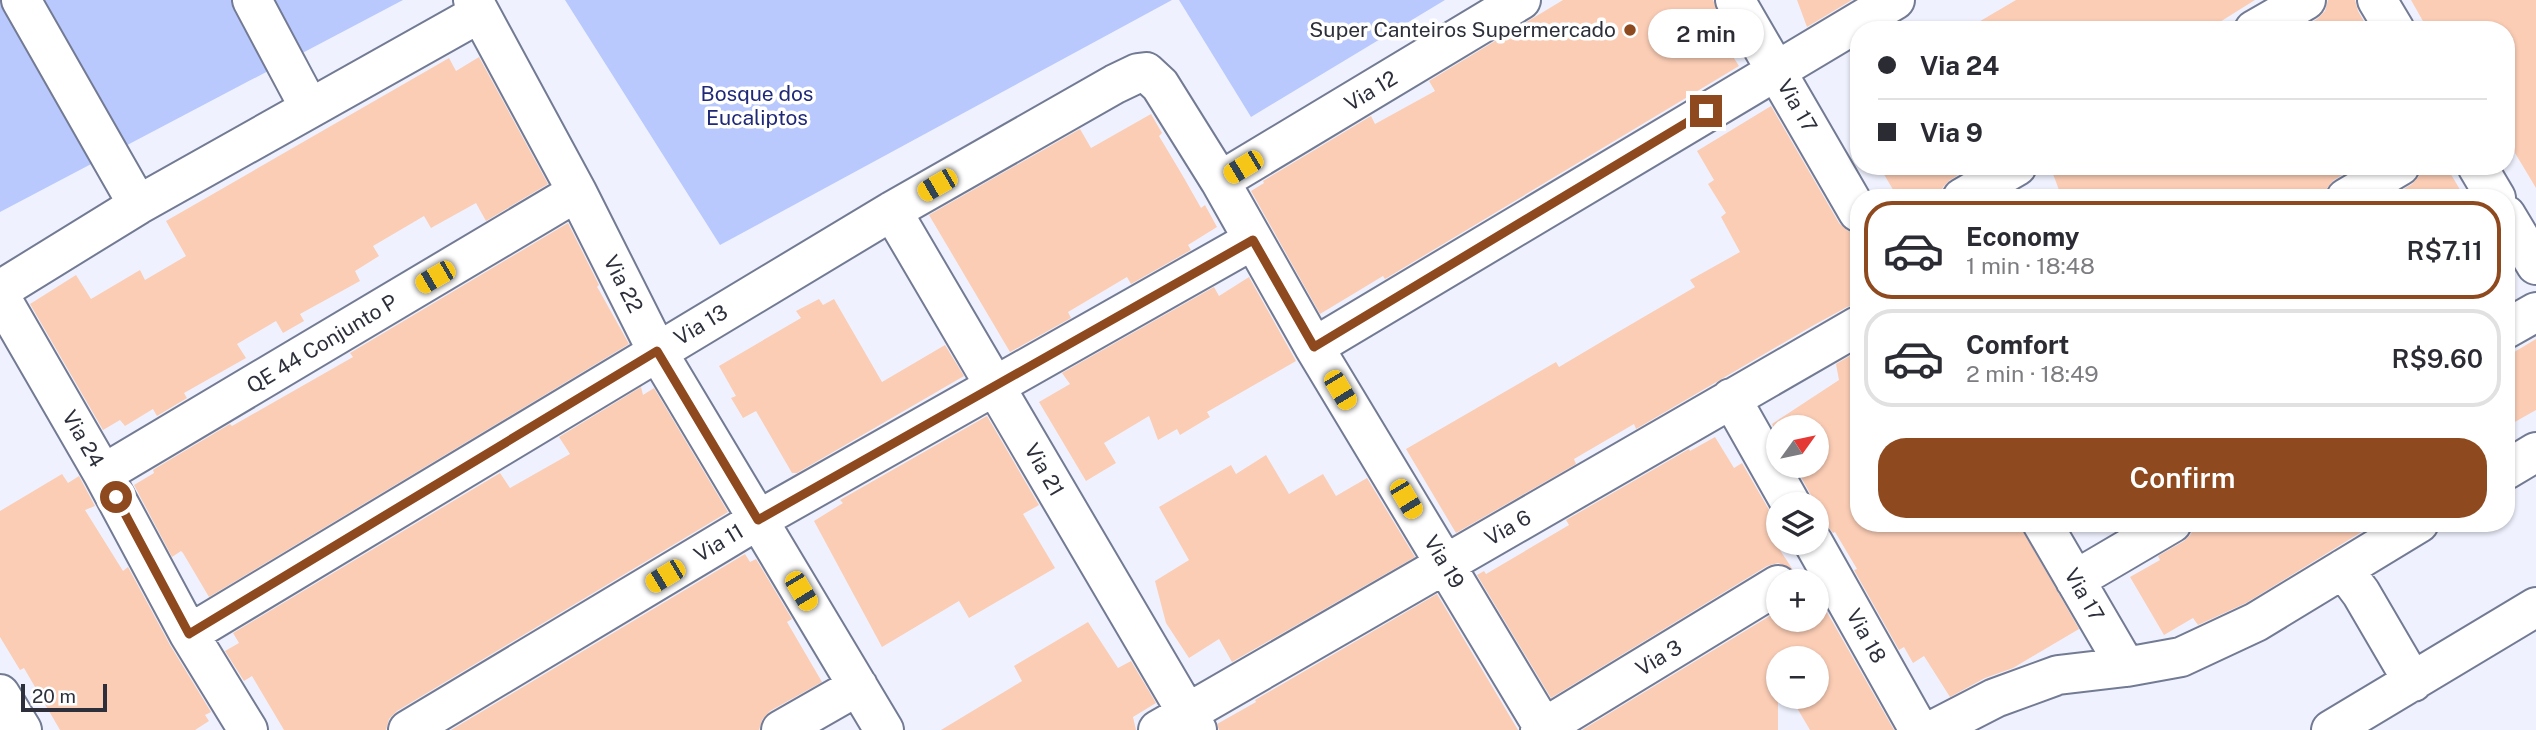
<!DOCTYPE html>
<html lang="en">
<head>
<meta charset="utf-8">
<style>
	:root { --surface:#fff; --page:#f7f7f7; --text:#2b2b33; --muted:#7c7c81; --line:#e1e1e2; --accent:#8e491e }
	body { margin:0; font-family:"Public Sans",sans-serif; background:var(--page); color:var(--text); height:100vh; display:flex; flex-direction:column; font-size:26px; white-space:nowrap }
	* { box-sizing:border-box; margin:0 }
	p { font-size:23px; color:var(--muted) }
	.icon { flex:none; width:38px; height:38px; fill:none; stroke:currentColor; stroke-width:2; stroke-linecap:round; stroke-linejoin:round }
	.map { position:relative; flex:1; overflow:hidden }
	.details { position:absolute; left:1850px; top:189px; width:665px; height:343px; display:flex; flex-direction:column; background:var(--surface); border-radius:28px; box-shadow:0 2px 5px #0004 }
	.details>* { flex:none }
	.guide { position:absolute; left:1850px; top:21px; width:665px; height:154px; border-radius:28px; box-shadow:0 2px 5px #0004; display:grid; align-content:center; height:154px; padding:0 28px; background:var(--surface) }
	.needle { width:46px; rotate:57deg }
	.buttons { position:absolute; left:1766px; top:415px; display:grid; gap:14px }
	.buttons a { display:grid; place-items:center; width:63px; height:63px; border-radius:50%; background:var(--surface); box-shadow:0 2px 5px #0004; font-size:35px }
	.scale { position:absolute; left:21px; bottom:18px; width:86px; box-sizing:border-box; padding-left:7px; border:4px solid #2d303b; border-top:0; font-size:19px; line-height:24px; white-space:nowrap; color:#2d303b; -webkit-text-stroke:5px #fff; paint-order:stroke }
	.end { position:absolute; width:32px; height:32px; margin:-16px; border:9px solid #8e491e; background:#fff; box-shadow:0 0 0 4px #fff }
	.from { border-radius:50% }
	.bubble { position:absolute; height:49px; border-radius:24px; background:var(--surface); box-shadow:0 2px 5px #0004; font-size:23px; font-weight:600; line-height:49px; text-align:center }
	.car { position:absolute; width:21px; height:42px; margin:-21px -10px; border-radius:9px; box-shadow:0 0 5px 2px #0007; background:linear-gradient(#f5c518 24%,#345 0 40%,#f5c518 0 76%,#345 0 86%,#f5c518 0) }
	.guide b { display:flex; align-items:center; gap:24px; height:66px; font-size:26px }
	.guide b+b { border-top:2px solid var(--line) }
	.guide i { width:18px; height:18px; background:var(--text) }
	ul { padding:12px 0 0; list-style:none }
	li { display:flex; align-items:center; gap:21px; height:98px; margin:0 14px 10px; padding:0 14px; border:4px solid var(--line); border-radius:28px }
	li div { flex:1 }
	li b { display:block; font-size:26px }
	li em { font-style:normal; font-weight:600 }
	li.on { border-color:var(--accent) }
	li>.icon { width:63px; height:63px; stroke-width:1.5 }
	.primary-button { display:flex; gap:14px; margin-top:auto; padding:14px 28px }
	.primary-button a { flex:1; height:80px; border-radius:28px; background:var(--accent); color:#fff; font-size:28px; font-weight:600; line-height:80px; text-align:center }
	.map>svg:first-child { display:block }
</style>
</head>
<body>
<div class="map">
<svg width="2536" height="730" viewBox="0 0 2536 730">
	<rect width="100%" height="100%" fill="#eff2fe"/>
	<path fill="#b9c9fd" d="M0,0H403L0,212Z
		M565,0H1172L720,245Z
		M1179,0H1445L1251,117Z"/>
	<path fill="#fbcdb5" d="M1563,0H1713L1721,19L1712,24L1739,66L1385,279L1383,276L1320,314L1251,191L1264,183L1263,181L1371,116L1375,124L1435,91L1429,81Z
		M1797,0H1852L1807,27Z
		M2016,0H2255L2207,30H1965Z
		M2328,0H2355L2358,11L2369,30H2298L2317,19L2325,11Z
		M2411,0H2536V188L2506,138V30H2428Z
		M479,57L548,184L486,221L476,203L431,228L424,216L373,246L379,256L355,271L360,281L300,314L304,321L283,333L276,321L237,344L246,358L184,393L187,398L157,416L153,409L125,426L120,420L103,430L30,304L76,275L91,299L140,270L145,280L186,256L166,221L449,58L456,71Z
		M1771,106L1839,223L1848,231L1858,234V304L1847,307L1814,325L1636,429L1634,424L1574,459L1576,464L1456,533L1406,449L1556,362L1559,367L1618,332L1695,287L1690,280L1740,252L1721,217L1726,213L1708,184L1714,180L1697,151Z
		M1151,114L1162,133L1159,136L1184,178L1201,208L1205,205L1217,227L1188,245L1191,250L1131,284L1127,277L1068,312L1071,318L1010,352L929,215L1080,129L1091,148Z
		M1879,166H1973L1950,180L1943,187L1941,193L1934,198H1898Z
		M2050,166H2357L2334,180L2327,188L2324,198H2062Z
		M2422,166H2446L2465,198H2389L2412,184L2419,176Z
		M568,223L599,285L597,287L599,290L629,344L209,597L183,553L181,551L172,557L134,485L154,473L153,470L156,468L230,424L232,426L353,357L350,353Z
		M1249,277L1296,361L1207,412L1210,417L1180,435L1177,429L1158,440L1149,416L1104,443L1116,463L1086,481L1039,402L1070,384L1062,373L1214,287L1219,296Z
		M819,299L823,305L834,299L882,382L945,345L964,376L797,473H792L756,411L743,418L731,398L736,396L719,366L801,318L796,311Z
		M2536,339V410L2506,427V357Z
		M1858,351V523H2018L2079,629L2013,668L1985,678L1950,697L1924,656L1913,663L1904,647L1899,650L1854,570L1857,569L1835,532L1833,533L1829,528L1795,466H1816V427H1778V434L1772,424L1839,380L1836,364Z
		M641,387L643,395L654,388L728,512L397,711L389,719L386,730H284L252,676L244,681L225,651L239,643L233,633L500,473L510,488L570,454L559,437Z
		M987,416L1039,505L1023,514L1055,568L969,618L959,601L882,647L814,521L843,503L840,500Z
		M1715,437L1734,468L1742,463L1772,515L1778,521V547L1793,570L1778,563L1767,566L1551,698L1477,575L1484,571L1486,574L1569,525L1566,520L1689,449L1690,451Z
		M1266,455L1289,494L1323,474L1336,496L1367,478L1415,557L1232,662L1219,639L1189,658L1166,623L1155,581L1189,560L1159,507L1231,465L1236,474Z
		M62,474L68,483L79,476L95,506L85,510L123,571L128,567L170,645L211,712L205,715L209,721L195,730H60L24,668L20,670L0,637V511Z
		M2194,523H2376L2246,603L2198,625L2193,618L2164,635L2130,577L2160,560L2158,556L2184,541L2191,534Z
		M745,554L750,562L756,559L792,619L787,622L822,682L770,711L762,720L759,730H451Z
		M1816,593L1894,730H1810L1790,696H1816V658H1778V730H1582L1778,611V620H1816Z
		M1437,594L1518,730H1219L1217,724L1256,702L1255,700Z
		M1088,622L1118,668L1131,661L1156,703L1133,717L1136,730H941L1022,681L1014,666Z"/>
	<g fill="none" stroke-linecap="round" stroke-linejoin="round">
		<g stroke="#737b94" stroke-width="42">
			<path id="minor" d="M21,0L138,205
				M252,0L309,107
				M473,0L577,192L657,351L884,730
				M1735,0L1858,212
				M2377,0L2395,30
				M2254,30L2306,0
				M2477,166L2496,198
				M1220,181L1521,0
				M1962,198L2017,166
				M2346,198L2400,166
				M892,211L1197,730
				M2506,215L2536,265
				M0,290L138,205L480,13
				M0,296L103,474L189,634L248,730
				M2506,329L2536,312
				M1314,347L1895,0
				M1731,398L1791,504
				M2506,470L2536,452
				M103,474L577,192
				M2042,523L2126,667
				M1813,542L1919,730
				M2343,569L2361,593L2413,682
				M2075,580L2172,523
				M189,634L892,211L1115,84L1138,73L1146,72L1160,85L1220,181L1314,347L1545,730
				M0,694L22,730
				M408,730L758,520L1253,240
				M781,730L858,686
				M1158,730L1858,326
				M1540,730L1778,585
				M1933,730L1995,698L2058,675L2126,667L2181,657L2256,622L2419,523
				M2331,730L2536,607"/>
		</g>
		<use href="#minor" stroke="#fff" stroke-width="38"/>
	</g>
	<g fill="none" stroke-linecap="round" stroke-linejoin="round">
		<path stroke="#8e491e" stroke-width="9" d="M116,497L189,634L657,351L758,520L1253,240L1314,347L1706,111"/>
	</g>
	<circle fill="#8e491e" stroke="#fff" stroke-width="2.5" cx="1630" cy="30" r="7"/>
	<g text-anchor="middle" stroke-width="7" stroke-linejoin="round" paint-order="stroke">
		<g font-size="21" fill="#2d303b" stroke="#fff" text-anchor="end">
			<text x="1616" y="37">Super Canteiros Supermercado</text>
		</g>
		<g font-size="21" fill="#2d303b" stroke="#fff">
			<text transform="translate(1371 91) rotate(-31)" y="7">Via 12</text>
			<text transform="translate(1797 106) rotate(60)" y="7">Via 17</text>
			<text transform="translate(623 284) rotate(63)" y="7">Via 22</text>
			<text transform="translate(701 325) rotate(-31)" y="7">Via 13</text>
			<text transform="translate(322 344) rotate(-31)" y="7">QE 44 Conjunto P</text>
			<text transform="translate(83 439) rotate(60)" y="7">Via 24</text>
			<text transform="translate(1044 470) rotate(60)" y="7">Via 21</text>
			<text transform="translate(1508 528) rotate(-30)" y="7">Via 6</text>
			<text transform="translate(719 543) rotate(-31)" y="7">Via 11</text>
			<text transform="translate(1444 562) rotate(59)" y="7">Via 19</text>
			<text transform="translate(2084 595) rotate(60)" y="7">Via 17</text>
			<text transform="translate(1866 636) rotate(61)" y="7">Via 18</text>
			<text transform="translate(1659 658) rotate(-31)" y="7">Via 3</text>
		</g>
		<g font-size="21" fill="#1f2978" stroke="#fff">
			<text x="757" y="101">Bosque dos<tspan x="757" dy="24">Eucaliptos</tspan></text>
		</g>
	</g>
</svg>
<div class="buttons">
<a><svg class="needle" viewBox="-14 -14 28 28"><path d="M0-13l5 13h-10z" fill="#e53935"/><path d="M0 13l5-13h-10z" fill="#7c7c81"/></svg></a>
<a><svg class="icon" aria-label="layers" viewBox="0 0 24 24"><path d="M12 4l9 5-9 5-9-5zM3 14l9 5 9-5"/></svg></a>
<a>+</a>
<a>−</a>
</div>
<div class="scale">20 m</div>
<i class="end from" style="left:116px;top:497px"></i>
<i class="end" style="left:1706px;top:111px"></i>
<div class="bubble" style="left:1648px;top:9px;width:116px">2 min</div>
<i class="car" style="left:1243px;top:167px;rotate:239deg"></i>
<i class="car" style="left:937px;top:185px;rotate:240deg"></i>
<i class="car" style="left:435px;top:277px;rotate:240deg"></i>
<i class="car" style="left:1340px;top:390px;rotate:149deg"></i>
<i class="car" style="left:1406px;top:499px;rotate:149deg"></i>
<i class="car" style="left:665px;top:576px;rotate:239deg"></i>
<i class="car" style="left:801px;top:591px;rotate:149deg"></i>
<div class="guide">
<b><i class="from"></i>Via 24</b>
<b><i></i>Via 9</b>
</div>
<section class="details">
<ul>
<li class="on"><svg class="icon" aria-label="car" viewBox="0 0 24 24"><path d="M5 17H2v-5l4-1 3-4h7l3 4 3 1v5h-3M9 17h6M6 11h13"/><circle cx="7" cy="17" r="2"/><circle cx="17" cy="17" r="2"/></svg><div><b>Economy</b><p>1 min · 18:48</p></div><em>R$7.11</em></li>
<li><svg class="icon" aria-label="car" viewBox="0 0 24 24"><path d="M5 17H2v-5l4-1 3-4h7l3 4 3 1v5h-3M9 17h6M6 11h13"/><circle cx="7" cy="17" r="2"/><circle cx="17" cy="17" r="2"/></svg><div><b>Comfort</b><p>2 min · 18:49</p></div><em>R$9.60</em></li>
</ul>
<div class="primary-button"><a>Confirm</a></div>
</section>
</div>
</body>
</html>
